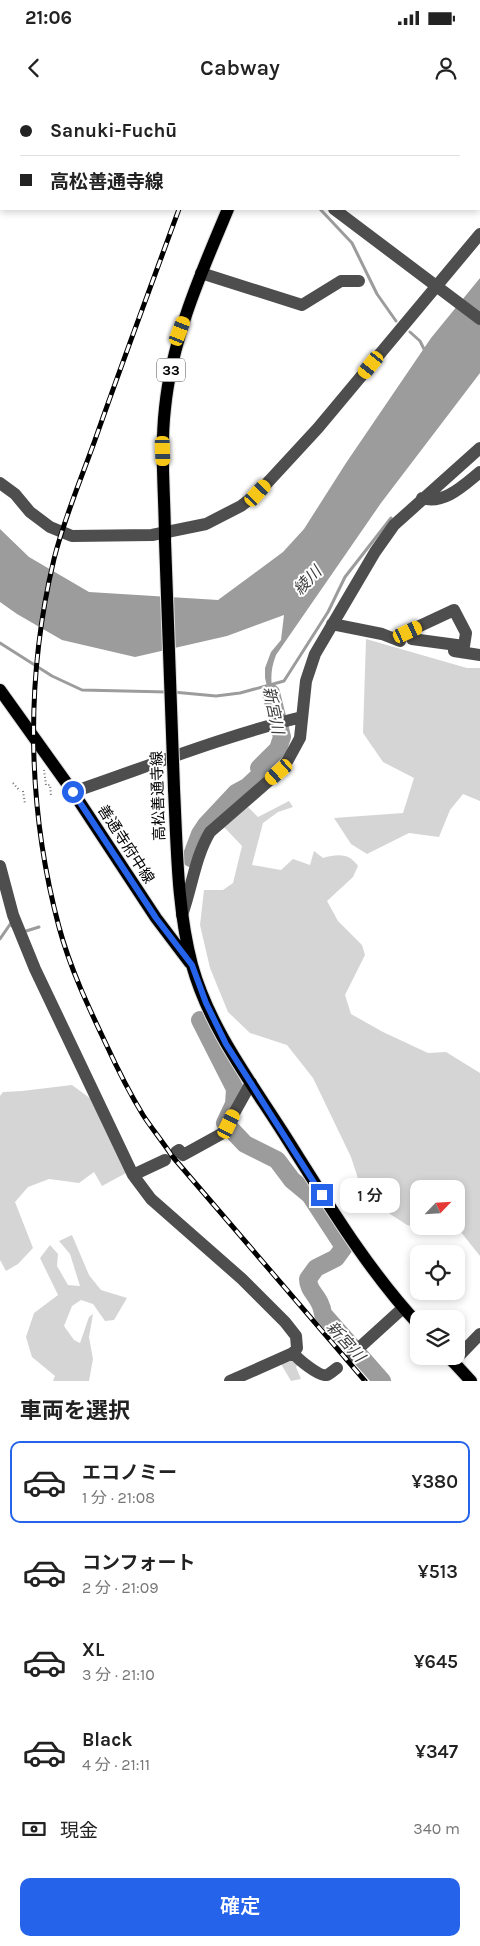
<!DOCTYPE html>
<html lang="ja">
<head>
<meta charset="utf-8">
<style>
	:root { --surface:#fff; --page:#f2f2f2; --text:#222; --muted:#767676; --line:#e0e0e0; --accent:#2563eb }
	body { margin:0; font-family:Karla,"Noto Sans JP",sans-serif; background:var(--page); color:var(--text); height:100vh; display:flex; flex-direction:column; font-size:19px; white-space:nowrap }
	* { box-sizing:border-box; margin:0 }
	p { font-size:16px; color:var(--muted) }
	.icon { flex:none; width:28px; height:28px; fill:none; stroke:currentColor; stroke-width:2; stroke-linecap:round; stroke-linejoin:round }
	.map { position:relative; height:1281px; overflow:hidden }
	.sheet { display:flex; flex-direction:column; background:var(--surface); flex:1 }
	.sheet>* { flex:none }
	.top-card { position:absolute; left:0px; top:0px; width:480px; height:110px; box-shadow:0 2px 8px #0003; display:grid; align-content:center; height:110px; padding:0 20px; background:var(--surface) }
	.needle { width:32px; rotate:65deg }
	.fabs { position:absolute; left:410px; top:1080px; display:grid; gap:10px }
	.fabs a { display:grid; place-items:center; width:55px; height:55px; border-radius:10px; background:var(--surface); box-shadow:0 2px 8px #0003; font-size:25px }
	.end { position:absolute; width:22px; height:22px; margin:-11px; border:6px solid #2563eb; background:#fff; box-shadow:0 0 0 2px #fff }
	.from { border-radius:50% }
	.bubble { position:absolute; height:35px; border-radius:10px; background:var(--surface); box-shadow:0 2px 8px #0003; font-size:16px; font-weight:600; line-height:35px; text-align:center }
	.car { position:absolute; width:15px; height:30px; margin:-15px -8px; border-radius:6px; box-shadow:0 0 4px 1px #0007; background:linear-gradient(#f5c518 24%,#345 0 40%,#f5c518 0 76%,#345 0 86%,#f5c518 0) }
	.top-card b { display:flex; align-items:center; gap:18px; height:48px; font-size:19px }
	.top-card b+b { border-top:1px solid var(--line) }
	.top-card i { width:12px; height:12px; background:var(--text) }
	ul { padding:0; list-style:none }
	li { display:flex; align-items:center; gap:15px; height:82px; margin:0 10px 8px; padding:0 10px; border:2px solid transparent; border-radius:10px }
	li div { flex:1 }
	li b { display:block; font-size:19px }
	li em { font-style:normal; font-weight:600 }
	li.current { border-color:var(--accent) }
	li>.icon { width:45px; height:45px; stroke-width:1.5 }
	h2 { padding:0 20px; font-size:22px; line-height:60px }
	.pay { display:flex; align-items:center; gap:12px; height:55px; padding:0 20px; font-size:19px }
	.pay p { margin-inline-start:auto }
	.primary-button { display:flex; gap:10px; margin-top:auto; padding:10px 20px }
	.primary-button a { flex:1; height:58px; border-radius:10px; background:var(--accent); color:#fff; font-size:20px; font-weight:600; line-height:58px; text-align:center }
	.status { display:flex; justify-content:space-between; align-items:center; height:35px; padding:0 25px; background:var(--surface); direction:ltr }
	.status svg { height:14px; fill:currentColor }
	header { display:flex; justify-content:space-between; align-items:center; height:65px; padding:0 20px; background:var(--surface); font-size:22px; font-weight:600 }
	.map>svg:first-child { display:block }
</style>
</head>
<body>
<div class="status"><b>21:06</b><svg viewBox="0 0 49 12"><path d="M0 12V9h3v3zM5 12V6h3v6zM10 12V3h3v9zM15 12V0h3v12zM26 1h20v11H26zM47 4h2v5h-2z"/></svg></div>
<header><svg class="icon" aria-label="back" viewBox="0 0 24 24"><path d="M15 5l-7 7 7 7"/></svg>Cabway<svg class="icon" aria-label="person" viewBox="0 0 24 24"><circle cx="12" cy="8" r="4"/><path d="M4 21q1-7 8-7t8 7"/></svg></header>
<div class="map">
<svg width="480" height="1281" viewBox="0 0 480 1281">
	<rect width="100%" height="100%" fill="#fff"/>
	<path fill="#d5d5d5" d="M366,539L467,568H480V701L463,694L450,710L439,737L409,733L367,754L351,744L334,718L403,713L414,678L383,662L363,633Z
		M289,701L293,707L278,712L263,723L252,765L281,770L293,759L310,765L314,751L323,758C338,754 349,753 358,766L353,777L327,801L338,821L362,845L365,855L345,895L351,914L383,932L428,953L446,952L480,973V1156L456,1126V1089H419V1126H454L432,1132L407,1125L364,1097L351,1057L313,978L287,945L250,933L228,912L210,868L200,825L204,790H223L233,783L242,746L224,727L248,707L258,717Z
		M72,985L91,999L126,1073L102,1086L94,1072L79,1083L49,1079L28,1087L15,1102L33,1148L18,1164L6,1171L0,1160V996L3,992L22,991Z
		M72,1135L89,1175L101,1190L127,1198L114,1220L105,1221L93,1204L81,1200L72,1206L64,1226L74,1240L80,1243L89,1217L93,1214L89,1237L93,1259L89,1281H53L55,1276L32,1257L26,1237L34,1213L58,1195L40,1158L50,1145L58,1154L57,1166L68,1185L80,1186L70,1154L59,1141Z
		M291,1259L299,1263L296,1267L301,1279L291,1281L281,1264Z"/>
	<path fill="#9c9c9c" d="M480,178V273L381,403L276,555C267,578 273,592 278,616H274L265,578V568L271,552L281,540L284,515L227,536L135,557L62,540L17,514L0,502V429L29,457L89,492L218,500L283,452L304,429L346,363L431,238Z"/>
	<g fill="none" stroke-linecap="round" stroke-linejoin="round">
		<path stroke="#9c9c9c" stroke-width="3" d="M320,109L352,143L377,194L396,221
			M410,232L420,241L425,251
			M0,543L52,576L82,590L167,592
			M173,592L216,596L240,593L284,581L328,512L345,477L391,418
			M23,832L39,827
			M0,839L11,823L12,826"/>
		<path stroke="#9c9c9c" stroke-width="18" d="M191,758L200,734L206,725L236,693L247,687L262,673L259,668L278,649L282,637L271,593
			M200,920L235,989L234,1004L225,1023L245,1044L277,1060L292,1080L310,1095L344,1147L336,1158L316,1168L308,1179C308,1193 321,1196 323,1214L382,1281"/>
		<g stroke="#dbdbdb" stroke-width="14">
			<path id="major" d="M271,1L272,0
				M165,441C165,397 160,352 165,308C172,238 201,173 228,109
				M0,590L73,692L156,818L190,863
				M174,689C177,748 177,808 192,865C209,926 248,978 282,1031C324,1097 365,1167 419,1225
				M448,1256L471,1281"/>
		</g>
		<path stroke="#707070" stroke-width="2" stroke-dasharray="1 2.5" stroke-linecap="butt" d="M44,670L46,685H50L51,696
			M13,683L20,691
			M23,691L25,704"/>
		<path stroke="#4e4e4e" stroke-width="12" d="M235,0L236,1
			M334,109L480,219
			M201,173L302,205L341,181H359
			M0,383L15,394L30,412L50,427L72,436L152,435L206,424L241,406L258,393L318,328L480,134
			M422,398C444,405 464,385 480,372
			M332,524L382,534L400,541
			M394,538L454,510L466,533L464,546L412,539L408,531
			M454,551L480,555
			M73,692C149,666 224,636 302,617
			M0,766L13,815L35,869L133,1075L151,1099L242,1179L285,1222L296,1236L297,1248L293,1253L230,1281
			M182,815C192,787 195,757 210,732L279,672L288,660L300,638L306,581L315,554L375,452L394,425L480,348
			M176,1052L179,1050L183,1055L223,1033L251,983
			M133,1075L165,1060
			M293,1253C298,1259 319,1277 327,1275C330,1274 334,1270 337,1268
			M349,1257L403,1208
			M453,1262L480,1234"/>
		<use href="#major" stroke="#000" stroke-width="12"/>
		<g stroke="#000" stroke-width="5">
			<path id="rail" d="M214,1L215,0
				M223,1V0
				M179,109C151,186 122,263 95,340C81,379 64,419 54,459C25,580 27,707 59,827C70,868 88,906 106,944C117,968 129,992 143,1015C152,1029 163,1042 172,1056L365,1281"/>
		</g>
		<use href="#rail" stroke="#fff" stroke-width="3" stroke-dasharray="9" stroke-linecap="butt"/>
		<g stroke="#dbdbdb" stroke-width="14" stroke-linecap="butt">
			<path id="major-bridge" d="M165,441L174,689"/>
		</g>
		<use href="#major-bridge" stroke="#000" stroke-width="12"/>
	</g>
	<g fill="none" stroke-linecap="round" stroke-linejoin="round">
		<path stroke="#2563eb" stroke-width="6" d="M73,692L156,818L192,865L206,903L226,944L322,1095"/>
	</g>
	<g text-anchor="middle" stroke-width="4" stroke-linejoin="round" paint-order="stroke">
		<rect fill="#fff" stroke="#4c4c4c" stroke-width="1" x="157" y="258.5" width="28" height="23" rx="4"/>
		<g font-size="14" font-weight="bold" fill="#000">
			<text x="171" y="275">33</text>
		</g>
		<g font-size="15" fill="#000" stroke="#fff">
			<text transform="translate(158 696) rotate(-92)" y="5">高松善通寺線</text>
			<text transform="translate(126 744) rotate(57)" y="5">善通寺府中線</text>
		</g>
		<g font-size="16" font-style="italic" fill="#3d3d3d" stroke="#fff">
			<text transform="translate(307 480) rotate(-46)" y="6">綾川</text>
			<text transform="translate(274 610) rotate(78)" y="6">新宮川</text>
			<text transform="translate(346 1241) rotate(48)" y="6">新宮川</text>
		</g>
	</g>
</svg>
<div class="fabs">
<a><svg class="needle" viewBox="-14 -14 28 28"><path d="M0-13l5 13h-10z" fill="#e53935"/><path d="M0 13l5-13h-10z" fill="#767676"/></svg></a>
<a><svg class="icon" aria-label="locate" viewBox="0 0 24 24"><circle cx="12" cy="12" r="6"/><path d="M12 2v4M12 18v4M2 12h4M18 12h4"/></svg></a>
<a><svg class="icon" aria-label="layers" viewBox="0 0 24 24"><path d="M12 4l9 5-9 5-9-5zM3 14l9 5 9-5"/></svg></a>
</div>
<i class="end from" style="left:73px;top:692px"></i>
<i class="end" style="left:322px;top:1095px"></i>
<div class="bubble" style="left:340px;top:1078px;width:60px">1 分</div>
<i class="car" style="left:180px;top:231px;rotate:21deg"></i>
<i class="car" style="left:371px;top:265px;rotate:219deg"></i>
<i class="car" style="left:163px;top:351px;rotate:178deg"></i>
<i class="car" style="left:258px;top:393px;rotate:43deg"></i>
<i class="car" style="left:408px;top:532px;rotate:65deg"></i>
<i class="car" style="left:279px;top:672px;rotate:229deg"></i>
<i class="car" style="left:229px;top:1024px;rotate:26deg"></i>
<div class="top-card">
<b><i class="from"></i>Sanuki-Fuchū</b>
<b><i></i>高松善通寺線</b>
</div>
</div>
<section class="sheet">
<h2>車両を選択</h2>
<ul>
<li class="current"><svg class="icon" aria-label="car" viewBox="0 0 24 24"><path d="M5 17H2v-5l4-1 3-4h7l3 4 3 1v5h-3M9 17h6M6 11h13"/><circle cx="7" cy="17" r="2"/><circle cx="17" cy="17" r="2"/></svg><div><b>エコノミー</b><p>1 分 · 21:08</p></div><em>¥380</em></li>
<li><svg class="icon" aria-label="car" viewBox="0 0 24 24"><path d="M5 17H2v-5l4-1 3-4h7l3 4 3 1v5h-3M9 17h6M6 11h13"/><circle cx="7" cy="17" r="2"/><circle cx="17" cy="17" r="2"/></svg><div><b>コンフォート</b><p>2 分 · 21:09</p></div><em>¥513</em></li>
<li><svg class="icon" aria-label="car" viewBox="0 0 24 24"><path d="M5 17H2v-5l4-1 3-4h7l3 4 3 1v5h-3M9 17h6M6 11h13"/><circle cx="7" cy="17" r="2"/><circle cx="17" cy="17" r="2"/></svg><div><b>XL</b><p>3 分 · 21:10</p></div><em>¥645</em></li>
<li><svg class="icon" aria-label="car" viewBox="0 0 24 24"><path d="M5 17H2v-5l4-1 3-4h7l3 4 3 1v5h-3M9 17h6M6 11h13"/><circle cx="7" cy="17" r="2"/><circle cx="17" cy="17" r="2"/></svg><div><b>Black</b><p>4 分 · 21:11</p></div><em>¥347</em></li>
</ul>
<div class="pay"><svg class="icon" aria-label="cash" viewBox="0 0 24 24"><path d="M3 7h18v10H3z"/><circle cx="12" cy="12" r="2"/></svg>現金<p>340 m</p></div>
<div class="primary-button"><a>確定</a></div>
</section>
</body>
</html>
